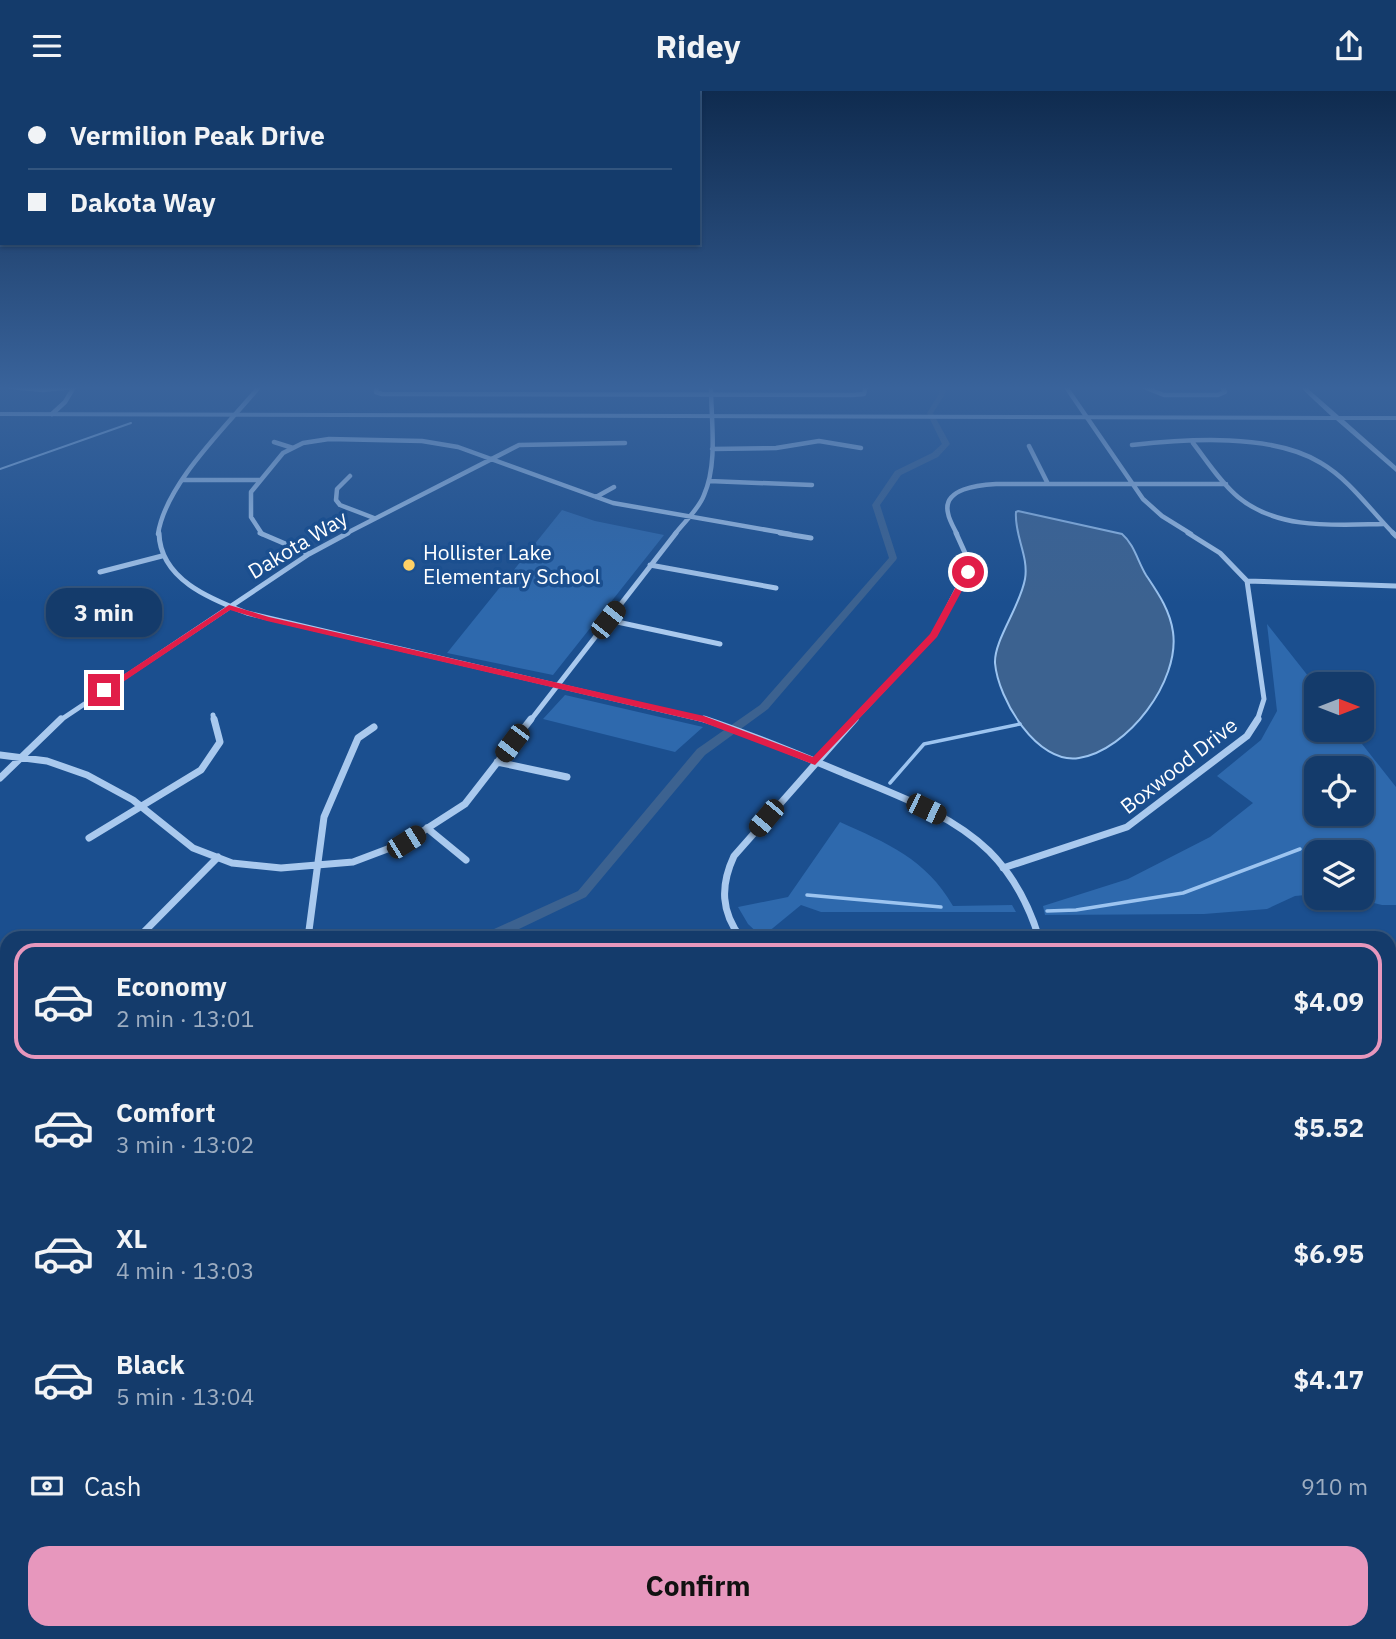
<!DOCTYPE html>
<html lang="en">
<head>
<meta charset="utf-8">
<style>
	:root { --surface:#143b6b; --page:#214673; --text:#f1f3f6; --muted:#9dadc1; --line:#33557e; --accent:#e797bd }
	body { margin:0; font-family:"IBM Plex Sans",sans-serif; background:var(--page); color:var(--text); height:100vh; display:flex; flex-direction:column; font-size:26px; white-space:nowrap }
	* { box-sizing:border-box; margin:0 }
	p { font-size:23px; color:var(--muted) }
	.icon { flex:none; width:38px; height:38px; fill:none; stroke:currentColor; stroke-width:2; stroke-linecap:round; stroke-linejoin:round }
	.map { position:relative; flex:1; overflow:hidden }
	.panel { position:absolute; left:0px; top:840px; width:1396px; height:709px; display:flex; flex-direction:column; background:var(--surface); border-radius:21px 21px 0 0; box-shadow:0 2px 5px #0004,0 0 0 2px var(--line) }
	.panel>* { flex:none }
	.hud { position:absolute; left:0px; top:0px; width:700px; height:154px; box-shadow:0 2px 5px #0004,0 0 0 2px var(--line); display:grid; align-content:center; height:154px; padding:0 28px; background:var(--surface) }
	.needle { width:46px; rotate:90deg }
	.tools { position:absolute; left:1304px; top:581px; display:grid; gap:14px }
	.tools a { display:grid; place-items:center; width:70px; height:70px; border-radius:14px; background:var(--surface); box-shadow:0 2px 5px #0004,0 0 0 2px var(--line); font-size:35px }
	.end { position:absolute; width:32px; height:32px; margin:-16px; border:9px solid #e11d48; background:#fff; box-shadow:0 0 0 4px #fff }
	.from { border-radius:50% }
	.bubble { position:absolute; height:49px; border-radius:21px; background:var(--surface); box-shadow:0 2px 5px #0004,0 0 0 2px var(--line); font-size:23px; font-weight:800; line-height:49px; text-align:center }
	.car { position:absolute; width:21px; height:42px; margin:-21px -10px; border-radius:9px; box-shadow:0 0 5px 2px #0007; background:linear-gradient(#222 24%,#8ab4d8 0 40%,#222 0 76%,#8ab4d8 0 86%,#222 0) }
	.hud b { display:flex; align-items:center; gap:24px; height:66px; font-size:26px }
	.hud b+b { border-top:2px solid var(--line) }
	.hud i { width:18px; height:18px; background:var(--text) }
	ul { padding:12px 0 0; list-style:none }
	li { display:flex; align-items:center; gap:21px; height:116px; margin:0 14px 10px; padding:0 14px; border:4px solid transparent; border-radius:21px }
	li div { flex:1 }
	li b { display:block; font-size:26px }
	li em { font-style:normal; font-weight:800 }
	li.active { border-color:var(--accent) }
	li>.icon { width:63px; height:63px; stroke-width:1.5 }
	.pay { display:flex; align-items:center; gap:18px; height:77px; padding:0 28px; font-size:26px }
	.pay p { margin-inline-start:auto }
	.action { display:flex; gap:14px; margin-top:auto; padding:14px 28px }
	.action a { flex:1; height:80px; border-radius:21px; background:var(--accent); color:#111; font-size:28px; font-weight:800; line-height:80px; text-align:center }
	header { display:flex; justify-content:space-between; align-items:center; height:91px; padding:0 28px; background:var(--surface); font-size:32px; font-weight:800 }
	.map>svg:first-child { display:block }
</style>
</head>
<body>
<header><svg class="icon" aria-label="menu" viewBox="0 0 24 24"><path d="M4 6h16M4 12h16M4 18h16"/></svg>Ridey<svg class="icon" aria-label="share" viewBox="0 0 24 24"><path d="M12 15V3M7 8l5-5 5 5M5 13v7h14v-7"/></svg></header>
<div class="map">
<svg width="1396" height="1548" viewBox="0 0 1396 1548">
	<rect width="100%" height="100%" fill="#1b4f8f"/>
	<path fill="#2e69ad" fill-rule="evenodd" d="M562,419L595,430L664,444L553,584L447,562Z
		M1267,533L1316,595V639H1351L1396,696V814H1382L1353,807H1362V761H1316V803L1295,805L1267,818L1204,823L1045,824L1043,815L1128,788L1210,746L1253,712L1217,685L1261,649L1277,620ZM1316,677H1362V723H1316Z
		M565,604L703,636L675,661L543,628Z
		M840,731C887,752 926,768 953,815L1012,814L1016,821H821L801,814L762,846L748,833L738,816L788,806Z"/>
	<path fill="#3c6290" stroke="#9cc4f0" stroke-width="2" d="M1018,420L1122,443C1134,453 1138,471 1146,484C1158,502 1170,519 1173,541C1180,590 1128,659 1079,667C1037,674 998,608 995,572C994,549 1020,516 1025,488C1029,465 1014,444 1016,421Z"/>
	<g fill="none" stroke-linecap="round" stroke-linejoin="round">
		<path stroke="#9cc4f0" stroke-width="2" d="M0,378L131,332"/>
		<path stroke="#9cc4f0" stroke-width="3.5" d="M890,692L924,653L1020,633
			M807,804L941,816
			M1047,820L1076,819L1183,802L1300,758"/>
		<path fill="#3c6290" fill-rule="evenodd" d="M940,296H946L945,303L933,322L950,353L938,366L901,384L880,414L897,467L896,469L768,618L705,664L586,806L500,847H481L483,843L578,800L697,658L760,614L889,467L872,414L895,380L932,362L942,353L927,322L939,303Z
			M7,1504V1534L0,1537V1507Z"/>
		<path stroke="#a9c9ee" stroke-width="4.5" d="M10,296L43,299L73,296
			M377,296L376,301L382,303L852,304L864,303L866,296
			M1066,296L1143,408L1162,425L1191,443
			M1144,296L1164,304H1218L1225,301L1222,296
			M52,323L65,311L74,296
			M274,351L293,357
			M1193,352C1207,370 1220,391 1238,406C1278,439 1334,434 1383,433
			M1132,354C1187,348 1273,342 1321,372C1350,389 1371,420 1394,443
			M1029,355L1048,393
			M712,358L776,357L819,350L861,357
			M350,385L337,398L336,409L340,414L374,427
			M182,389H260
			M709,390L812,394
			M596,406L614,396
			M158,443C166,392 226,336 259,296
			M262,443L251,426V401L283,362L303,352L329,348L422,350L458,356L613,412L790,443
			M345,443L519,354L625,352
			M675,443C684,431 699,418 704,404C718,372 711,330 711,296
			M957,443C954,437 949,429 948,422C942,397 980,394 996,393H1226"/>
		<path stroke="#a9c9ee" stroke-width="5" d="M159,442C160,488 210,508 247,522L709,630
			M260,442L309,463
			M780,442L811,447
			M1188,442L1220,462L1247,490L1264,608L1257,630
			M1393,442L1396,445
			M650,474L776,497
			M100,481L162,465
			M1247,490L1396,495
			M608,529L720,553
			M213,624L214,630
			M59,630L309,463L348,442
			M530,630L676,442
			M853,630L934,544L970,473L956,442"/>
		<path stroke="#a9c9ee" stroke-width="7" d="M704,628C753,644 800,664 848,684C896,704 951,723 989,760C1014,785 1029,814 1039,847
			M0,664L47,670L87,684L133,709L193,757L232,772L281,777L353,771L406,751L465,713L531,628
			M497,671L567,686
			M0,687L61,628
			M427,737L466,769
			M89,747L201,679L220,651L214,628
			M1003,777L1127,736L1247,645L1258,628
			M138,847L218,766
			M308,847L324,726L358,647L374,636
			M741,847C721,821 720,795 734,765L855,628"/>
		<path stroke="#a9c9ee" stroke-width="9" d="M0,877H7
			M0,1046H7"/>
		<path stroke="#a9c9ee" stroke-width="10" d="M0,1266L7,1256
			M10,1542L26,1548
			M162,1548L167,1542"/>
		<path fill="#a9c9ee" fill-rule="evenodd" d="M1300,296H1306L1339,325H1396V329H1344L1396,375V381L1336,329L0,325V321L1331,325Z"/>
	</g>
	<linearGradient id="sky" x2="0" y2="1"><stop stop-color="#0f2b4f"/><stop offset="0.58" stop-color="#39639b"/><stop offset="1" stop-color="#39639b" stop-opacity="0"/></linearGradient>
	<rect width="1396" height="512" fill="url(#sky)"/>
	<path fill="#e11d48" d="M968,479L972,481L937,546L815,674L702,631L267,530L230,519L108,601L100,599L229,514L269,526L704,625L813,666L930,543L964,481Z"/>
	<circle fill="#ffd166" stroke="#1b4f8f" stroke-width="2.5" cx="409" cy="474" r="7"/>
	<g text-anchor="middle" stroke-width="7" stroke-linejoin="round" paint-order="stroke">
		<g font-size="21" fill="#fff" stroke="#1b4f8f">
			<text transform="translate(298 454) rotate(-31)" y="7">Dakota Way</text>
			<text transform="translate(1179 675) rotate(-38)" y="7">Boxwood Drive</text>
		</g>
		<g font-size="21" fill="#fff" stroke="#1b4f8f" text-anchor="start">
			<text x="423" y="469">Hollister Lake<tspan x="423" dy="24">Elementary School</tspan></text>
		</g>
	</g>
</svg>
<div class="tools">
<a><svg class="needle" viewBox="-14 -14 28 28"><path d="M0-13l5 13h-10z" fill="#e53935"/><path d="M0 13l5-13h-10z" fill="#9dadc1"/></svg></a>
<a><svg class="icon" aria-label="locate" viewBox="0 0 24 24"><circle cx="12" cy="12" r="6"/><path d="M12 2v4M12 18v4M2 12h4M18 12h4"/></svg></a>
<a><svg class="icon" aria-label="layers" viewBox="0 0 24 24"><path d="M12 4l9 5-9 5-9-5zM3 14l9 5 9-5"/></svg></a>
</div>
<i class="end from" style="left:968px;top:481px"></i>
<i class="end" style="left:104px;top:599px"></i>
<div class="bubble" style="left:46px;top:497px;width:116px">3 min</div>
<i class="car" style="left:608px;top:529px;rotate:38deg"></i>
<i class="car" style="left:512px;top:652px;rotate:217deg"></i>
<i class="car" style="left:926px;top:718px;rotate:116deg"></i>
<i class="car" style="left:766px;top:727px;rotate:220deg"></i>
<i class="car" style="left:406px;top:751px;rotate:58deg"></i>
<div class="hud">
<b><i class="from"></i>Vermilion Peak Drive</b>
<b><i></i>Dakota Way</b>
</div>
<section class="panel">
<ul>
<li class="active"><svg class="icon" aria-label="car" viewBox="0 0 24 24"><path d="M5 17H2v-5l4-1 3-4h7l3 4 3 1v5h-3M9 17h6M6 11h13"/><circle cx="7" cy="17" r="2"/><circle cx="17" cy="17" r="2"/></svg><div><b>Economy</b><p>2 min · 13:01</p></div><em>$4.09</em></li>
<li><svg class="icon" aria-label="car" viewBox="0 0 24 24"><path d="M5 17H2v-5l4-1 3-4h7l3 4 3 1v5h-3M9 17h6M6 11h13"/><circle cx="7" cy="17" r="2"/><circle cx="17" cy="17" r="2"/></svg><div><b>Comfort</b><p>3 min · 13:02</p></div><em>$5.52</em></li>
<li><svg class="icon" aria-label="car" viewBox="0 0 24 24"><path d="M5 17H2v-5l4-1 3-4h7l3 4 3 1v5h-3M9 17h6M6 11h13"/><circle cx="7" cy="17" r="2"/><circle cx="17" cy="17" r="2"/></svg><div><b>XL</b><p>4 min · 13:03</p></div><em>$6.95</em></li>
<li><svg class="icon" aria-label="car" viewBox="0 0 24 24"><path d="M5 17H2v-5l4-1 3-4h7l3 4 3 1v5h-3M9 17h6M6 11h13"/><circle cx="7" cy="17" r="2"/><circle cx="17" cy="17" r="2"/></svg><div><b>Black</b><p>5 min · 13:04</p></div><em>$4.17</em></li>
</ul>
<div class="pay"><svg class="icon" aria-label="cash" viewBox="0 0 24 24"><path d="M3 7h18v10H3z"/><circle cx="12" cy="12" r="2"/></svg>Cash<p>910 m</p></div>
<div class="action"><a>Confirm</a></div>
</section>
</div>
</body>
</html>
